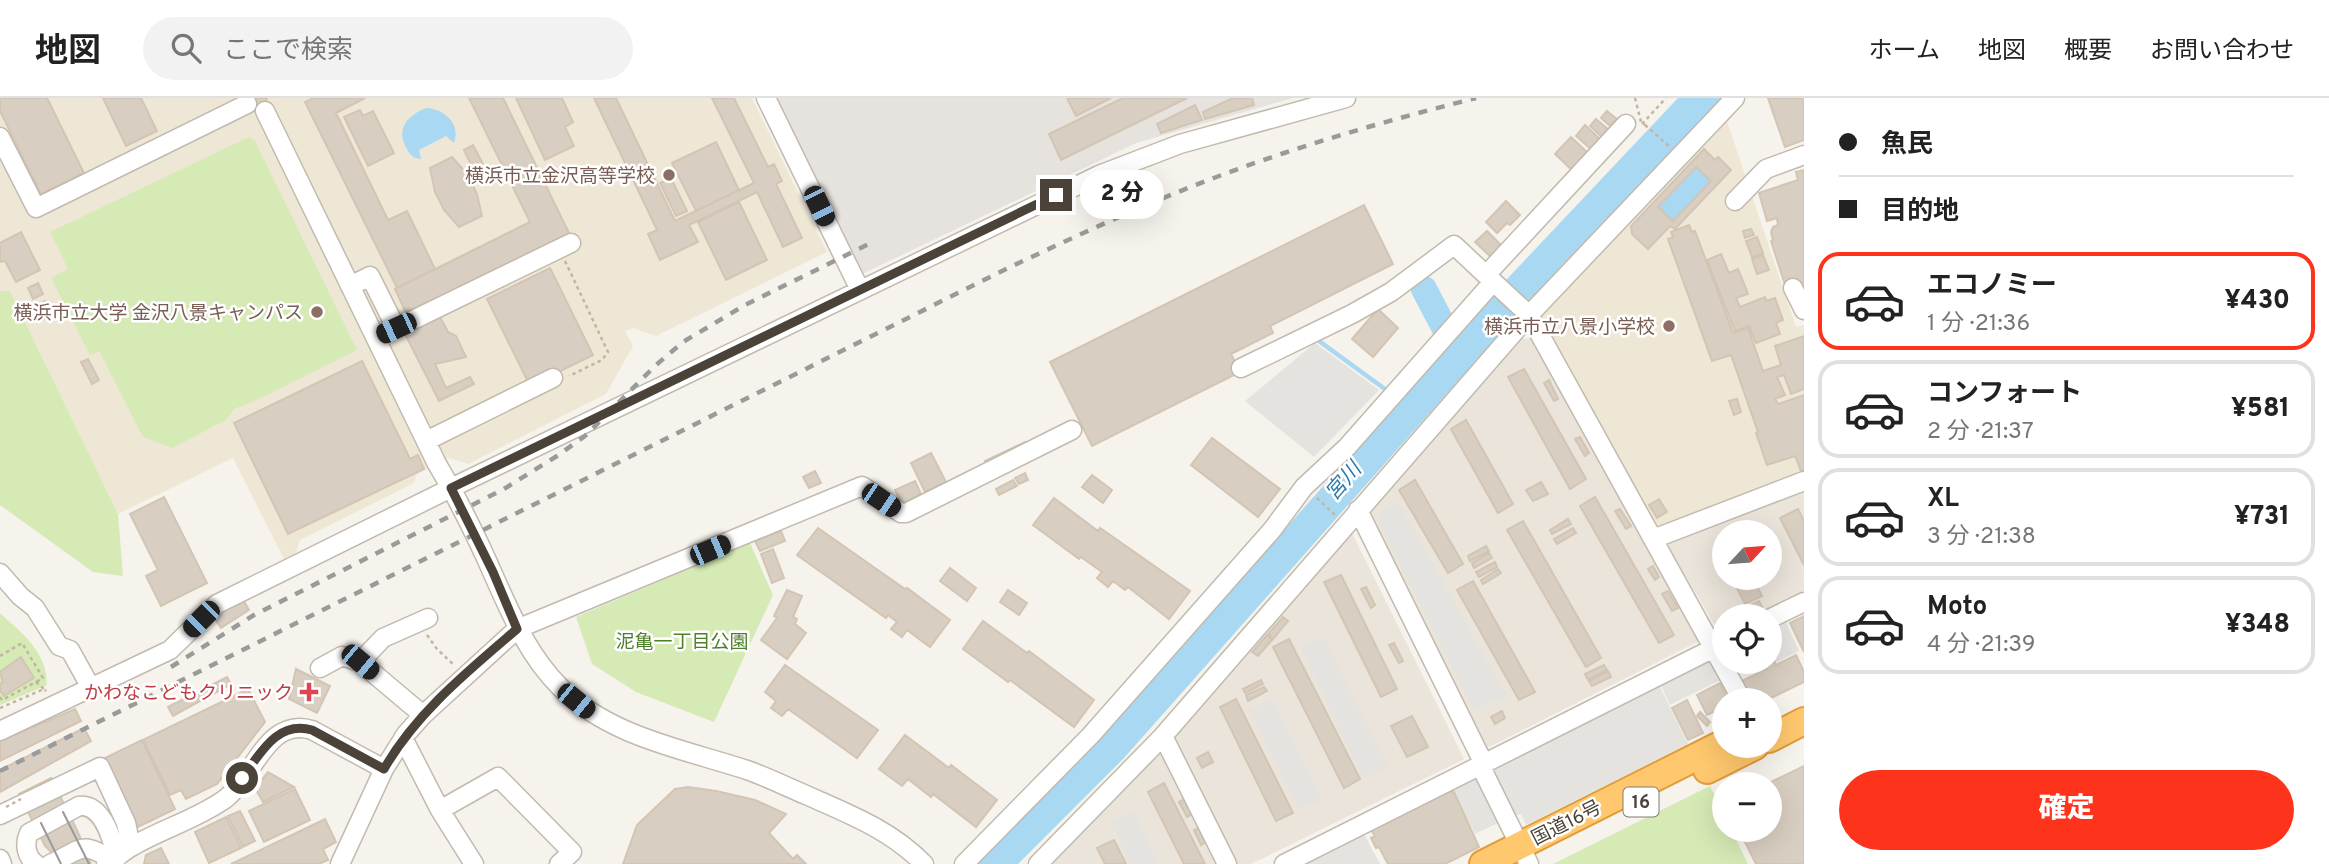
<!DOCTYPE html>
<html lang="ja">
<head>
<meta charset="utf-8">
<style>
	:root { --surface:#fff; --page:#f2f2f2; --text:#222; --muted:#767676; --line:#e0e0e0; --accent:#fd331c }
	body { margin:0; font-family:Overpass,"Noto Sans JP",sans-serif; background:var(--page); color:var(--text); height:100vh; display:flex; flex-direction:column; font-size:26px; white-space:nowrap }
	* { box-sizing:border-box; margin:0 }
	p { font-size:23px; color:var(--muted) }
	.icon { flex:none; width:38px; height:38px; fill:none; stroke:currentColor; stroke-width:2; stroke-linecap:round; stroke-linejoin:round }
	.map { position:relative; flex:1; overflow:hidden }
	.details { display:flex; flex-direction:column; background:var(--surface); width:525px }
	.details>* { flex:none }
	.banner { display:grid; align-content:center; height:154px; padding:0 35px; background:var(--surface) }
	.needle { width:46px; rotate:64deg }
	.buttons { position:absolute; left:1712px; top:422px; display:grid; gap:14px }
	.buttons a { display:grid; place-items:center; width:70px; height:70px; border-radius:50%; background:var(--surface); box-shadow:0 7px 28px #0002; font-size:35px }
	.end { position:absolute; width:32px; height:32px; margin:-16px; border:9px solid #4b4339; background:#fff; box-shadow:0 0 0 4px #fff }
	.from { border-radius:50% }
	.bubble { position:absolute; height:49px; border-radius:24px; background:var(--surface); box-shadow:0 7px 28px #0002; font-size:23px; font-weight:800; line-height:49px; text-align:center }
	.car { position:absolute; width:21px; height:42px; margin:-21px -10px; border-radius:9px; box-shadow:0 0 5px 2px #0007; background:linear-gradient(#222 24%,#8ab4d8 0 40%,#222 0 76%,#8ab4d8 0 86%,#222 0) }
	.banner b { display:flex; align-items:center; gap:24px; height:66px; font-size:26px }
	.banner b+b { border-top:2px solid var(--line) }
	.banner i { width:18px; height:18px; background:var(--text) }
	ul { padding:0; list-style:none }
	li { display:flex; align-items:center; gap:21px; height:98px; margin:0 14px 10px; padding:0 21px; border:4px solid var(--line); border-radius:21px }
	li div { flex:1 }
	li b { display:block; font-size:26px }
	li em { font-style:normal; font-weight:800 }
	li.active { border-color:var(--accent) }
	li>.icon { width:63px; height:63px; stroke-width:1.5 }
	.primary-button { display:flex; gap:14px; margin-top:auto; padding:14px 35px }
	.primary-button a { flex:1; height:80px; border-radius:42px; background:var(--accent); color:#fff; font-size:28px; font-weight:800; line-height:80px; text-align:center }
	header { display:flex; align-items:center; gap:42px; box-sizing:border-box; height:98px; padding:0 35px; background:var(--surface); border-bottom:2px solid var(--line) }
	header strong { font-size:33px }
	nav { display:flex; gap:38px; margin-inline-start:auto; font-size:24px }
	.search { width:490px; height:63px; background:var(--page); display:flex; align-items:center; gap:18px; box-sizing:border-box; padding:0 24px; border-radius:38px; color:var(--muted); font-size:26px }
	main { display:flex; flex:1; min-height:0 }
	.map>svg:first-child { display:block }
</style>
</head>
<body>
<header>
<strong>地図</strong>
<div class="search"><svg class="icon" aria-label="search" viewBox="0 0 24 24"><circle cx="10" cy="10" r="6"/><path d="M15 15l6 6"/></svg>ここで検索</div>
<nav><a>ホーム</a><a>地図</a><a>概要</a><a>お問い合わせ</a></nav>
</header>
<main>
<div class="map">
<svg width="1804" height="766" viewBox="0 0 1804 766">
	<rect width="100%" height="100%" fill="#f6f2ec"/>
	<path fill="#eae4da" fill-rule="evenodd" d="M1520,240L1530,241L1699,543L1485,651L1366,415Z
		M1804,392V493L1755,518H1724V534L1720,536L1666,445ZM1724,434H1769V480H1724Z
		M1348,427L1464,661L1251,766H1236L1172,642Z
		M1161,651L1219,766H1047Z"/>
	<path fill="#e6e2dd" d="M774,0H1293L1136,45L860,177Z"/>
	<path fill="#efe7d6" d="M0,0H752L827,154L656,238L633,230L625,233L633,248L606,296L468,366L449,360L417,376L414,385L300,442L296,455L284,461L233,360L118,416L10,193H0Z
		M1727,23L1796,229L1804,227V375L1655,432L1538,222Z"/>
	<path fill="#d5eab5" d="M249,39L255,43L357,252L259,301L234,311L226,322L172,350L143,339L99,253L90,257L51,180L68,171L50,134Z
		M0,193H10L118,416L123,478L93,474L0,407Z
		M750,445L773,497L714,624L636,594L592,566L576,519Z
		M0,515C23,536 47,554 47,587L0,607Z
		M1710,688L1724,716V732H1731L1748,766H1553Z"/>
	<path fill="#e5e3e0" d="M1315,245L1379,292L1314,359L1245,303Z
		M1399,405L1506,597L1474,612L1376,417Z
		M1785,522L1799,553L1777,564L1769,554V529Z
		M1323,538L1388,669L1364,681L1300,550Z
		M1708,561L1712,563L1722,581L1670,607L1660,585Z
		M1658,585L1688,646L1526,727L1521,716L1516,717L1493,671L1495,666Z
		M1272,601L1322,701L1299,712L1249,613Z
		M1474,677L1498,725L1475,736L1451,689Z
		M1133,713L1159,766H1131L1111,725Z
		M1363,734L1380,766H1299Z"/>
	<path fill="#a9d8f2" d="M1678,0H1722L1535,196L1124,660L1018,766H969L1151,582L1508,180Z
		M426,10C444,11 461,25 454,45L446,38L419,52L421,61C413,60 411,58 407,51C395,31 407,18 426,10Z
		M1696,69L1711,83L1673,123L1658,109Z"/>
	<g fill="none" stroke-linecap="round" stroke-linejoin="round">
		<path stroke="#a9d8f2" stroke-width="4.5" d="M1319,243L1389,294"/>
		<path stroke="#a9d8f2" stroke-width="26" d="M1424,191L1445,231"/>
	</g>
	<path fill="#d8cec1" stroke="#d3c5b4" stroke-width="2" fill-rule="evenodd" d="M0,0H47L84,75L41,96L0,13Z
		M103,0H141L157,33L126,48Z
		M251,0H267L265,6L258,9L254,6Z
		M314,0H365L336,15L388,122L407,113L435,171L397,190L305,4Z
		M469,0H503L570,137L407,217L395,191L530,124Z
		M516,0H562L573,24L565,29L574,48L545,62Z
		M594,0H616L675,123L754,85L712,0H734L768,69L774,66L782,83L776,86L802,140L783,149L757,94L689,127L698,144L660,162L648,136L657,132Z
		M1067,0H1111L1076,18Z
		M1123,0H1187L1061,62L1049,36Z
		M1233,0H1252L1254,7L1205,21L1203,14Z
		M1768,0H1804V42L1785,49Z
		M1195,7L1202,22L1161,35L1157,26Z
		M360,12L363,18L373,13L394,55L368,68L344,19Z
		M1607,13L1617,21L1610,28L1601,20Z
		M1596,21L1609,32L1602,39L1590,28Z
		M1585,27L1601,42L1592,52L1576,38Z
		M1571,39L1590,57L1574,74L1555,56Z
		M716,44L739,92L696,113L672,65Z
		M473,47L483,66L473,71L464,52Z
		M1704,51L1715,62L1718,59L1731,72L1675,131L1670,128L1648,151L1632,136L1631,128ZM1696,69L1711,83L1673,123L1658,109Z
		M452,59L468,77L477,96L482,118L459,129L444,112L435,94L430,70Z
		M1804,72V194L1801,195L1797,182L1785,187L1771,143L1773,142L1771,134L1773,129L1778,127L1777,120L1767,123L1759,95L1798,82L1796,74Z
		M671,80L687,113L676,118L660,85Z
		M1506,103L1520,117L1510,127L1507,125L1497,135L1486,124Z
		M739,104L767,162L726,182L698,124Z
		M1364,107L1393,166L1270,228L1273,235L1231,256L1240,274L1092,348L1050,264Z
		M1689,127L1692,134L1695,133L1733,235L1748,230L1763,273L1781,267L1775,248L1804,238V291L1791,296L1784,277L1777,279L1785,297L1775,301L1778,306L1804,297V372L1801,373L1795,358L1767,367L1756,335L1758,334L1731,257L1712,263L1668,141L1673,139L1671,134Z
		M1751,131L1754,137L1745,140L1743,133Z
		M1487,133L1502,148L1492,160L1475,144Z
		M21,134L40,172L16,184L5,163L0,164V145Z
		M1757,139L1763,155L1752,159L1746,143Z
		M1721,156L1729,175L1738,171L1748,196L1736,200L1740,209L1765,199L1766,203L1775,200L1783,222L1776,225L1780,236L1756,245L1749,228L1735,233L1707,162Z
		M1763,157L1769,172L1757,176L1752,161Z
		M550,170L593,257L530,288L487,201Z
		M38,185L43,196L33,201L28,190Z
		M45,203L52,217L42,222L36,208Z
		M1378,211L1398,230L1373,259L1352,241Z
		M440,219L448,234L456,238L466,259L435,266L446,290L470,279L474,286L439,303L405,236Z
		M88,261L99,282L92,286L81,264Z
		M362,263L410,361L418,357L424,371L288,436L234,325Z
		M1524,271L1586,381L1570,391L1508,279Z
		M1549,282L1558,301L1554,303L1544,285Z
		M1737,301L1741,314L1734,317L1729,303Z
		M1466,322L1513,406L1498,415L1451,331Z
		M1580,339L1589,355L1585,358L1575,341Z
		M1212,340L1280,391L1258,419L1191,367Z
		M1025,344L1028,350L988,369L985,363Z
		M931,355L946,384L925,394L911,365Z
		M815,373L821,385L809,390L803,379Z
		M1025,375L1028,382L1019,386L1015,380Z
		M1092,377L1112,392L1103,405L1082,389Z
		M1013,382L1017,388L999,397L996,391Z
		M1415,382L1463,466L1448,475L1399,392Z
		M915,383L921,396L902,406L895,392Z
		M1541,384L1548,396L1533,403L1526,392Z
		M164,399L207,485L161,508L146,478L158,472L130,416Z
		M1595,399L1674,537L1659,545L1580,408Z
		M1054,400L1098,433L1100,430L1190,493L1169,521L1128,489L1125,492L1113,483L1108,489L1097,480L1102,474L1081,459L1079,461L1033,427Z
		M1659,401L1667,414L1657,420L1649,407Z
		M1620,411L1631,428L1626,431L1615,413Z
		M1798,411L1804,423V467L1780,420Z
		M1568,421L1571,426L1552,436L1550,432Z
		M1523,423L1601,560L1586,569L1507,432Z
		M818,430L905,491L907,490L950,522L930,549L907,532L902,539L891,531L897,524L888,517L886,520L797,457Z
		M1573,430L1576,435L1557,446L1554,441Z
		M781,433L785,443L760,453L755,443Z
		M1724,444V464L1716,448Z
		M1486,448L1489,453L1470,463L1468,458Z
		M773,451L784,480L772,485L761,456Z
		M1489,455L1492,460L1474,470L1472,465Z
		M1495,464L1497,469L1479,479L1476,474Z
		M1653,468L1659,479L1655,482L1648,471Z
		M950,470L976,490L967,503L940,483Z
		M1498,471L1501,475L1483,486L1481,482Z
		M1341,477L1397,591L1381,599L1324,484Z
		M1732,480H1753L1762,498L1745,506Z
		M1473,483L1535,594L1519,602L1457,492Z
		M1366,489L1375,507L1371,510L1361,491Z
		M787,492L802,498L793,519L797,521L795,526L806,535L787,561L761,542L777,520L774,518Z
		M1008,492L1027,505L1019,517L1000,504Z
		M1668,493L1678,510L1672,513L1662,496Z
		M242,500L249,512L221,530L213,518Z
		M1759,503L1762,509L1753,514L1749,508Z
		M1804,518V554L1790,525Z
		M1283,519L1288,523L1273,541L1268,536Z
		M983,523L1027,555L1029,553L1094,602L1074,629L1010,582L1008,584L963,551Z
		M1267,537L1272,542L1258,558L1252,554Z
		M1289,541L1360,681L1344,690L1273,549Z
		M1394,545L1403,563L1399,565L1389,547Z
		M1796,557L1804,574V584L1767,602H1752L1742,583L1767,571L1763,564H1769V559L1772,558L1776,567Z
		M21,559L34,580L4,598L0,592V586L3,584L0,574Z
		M1733,564H1757L1738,573Z
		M785,567L878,632L857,660L788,611L782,618L771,610L776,603L765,594Z
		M1604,567L1607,572L1588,582L1585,576Z
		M296,571L330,588L317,615L289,601Z
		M1608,573L1611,579L1592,588L1589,583Z
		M227,579L231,586L173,618L168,609Z
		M1261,582L1263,586L1245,595L1243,591Z
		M1720,585L1728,602H1724V609L1707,617L1697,597Z
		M1264,589L1267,593L1248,603L1246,597Z
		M248,591L265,624L217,686L186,701L181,692L170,697L143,642Z
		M1236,601L1293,715L1276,723L1220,609Z
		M1687,602L1703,635L1688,642L1672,610Z
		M75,611L81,623L0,663V643Z
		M1502,613L1505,620L1495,626L1491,619Z
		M1700,614L1710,624L1707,628L1697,618Z
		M1412,618L1428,649L1407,659L1391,628Z
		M84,630L91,643L0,694V672Z
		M905,637L949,670L951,667L997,702L976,729L933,696L931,699L908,681L902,688L879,671Z
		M142,642L175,711L138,729L105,660Z
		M1208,654L1213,664L1202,670L1197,660Z
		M1804,668V766H1756L1739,732H1769V686H1767Z
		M268,674L294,689L263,704L255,690Z
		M51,680L77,732L91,766H57L51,754L45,748L19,696Z
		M1164,685L1205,766H1184L1148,694Z
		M688,689L716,693L755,702L786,716L769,735L793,761L797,757L806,766H623L637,727L675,691Z
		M295,691L310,722L264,744L249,713Z
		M1450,693L1454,694L1479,749L1445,766H1388L1379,749L1376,750L1371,740L1375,738L1371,732Z
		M1184,701L1192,716L1187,719L1179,704Z
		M240,713L255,743L243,749L228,718Z
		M226,719L241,750L209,765L195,734Z
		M325,721L336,744L323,751L328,762L319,766H231Z
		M1199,730L1206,744L1201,747L1194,732Z
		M1114,742L1126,766H1105L1097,750Z
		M161,750L169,766H144L146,757Z"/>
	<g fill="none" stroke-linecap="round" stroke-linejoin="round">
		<g stroke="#c2baae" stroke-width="21">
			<path id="minor" d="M766,0L860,192
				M1626,26L1486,177L1529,217L1742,602
				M0,39L36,110L247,6
				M1735,103L1766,71L1804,57
				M350,188L370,178L396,230
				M1793,190L1804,212
				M376,240L571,145
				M1241,270L1352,216L1391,194L1454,147L1486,177
				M426,343L553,280
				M1358,412L1484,666V675L1529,766
				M1653,441L1804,383
				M0,475L20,498L35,510L59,548L70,552L90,588
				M1769,521L1804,504
				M360,564L383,540L428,520
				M320,570L342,558L360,564L423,617
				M0,633L170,552L217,506L451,390L437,366L265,13
				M1163,638L1227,766
				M403,640L440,712L474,766
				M440,712L498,679L572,754L559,766
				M0,717L100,669L126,725L131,748
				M0,761L2,766
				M36,766C26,759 24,746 29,735L79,708C97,706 107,727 112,743C115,750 112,759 115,766
				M50,766C83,751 79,742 113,762
				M106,766C116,761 123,753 133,748C162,731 197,721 225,701C254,679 267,618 312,632L384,671
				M340,766L384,671L406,636L423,617L517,531L862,388L901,415H906L1072,332
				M924,766C891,732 849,716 806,697C787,689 767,679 747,672C683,651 610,639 560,589C528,557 511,516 493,476C480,446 466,418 451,390L1099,77L1180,46L1346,0
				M964,766L1091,637L1272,432L1304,389L1347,349L1493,184
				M1038,766L1163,638L1529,217L1735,0
				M1284,766L1724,545"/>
		</g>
		<g stroke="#e19c3b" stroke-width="30">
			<path id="highway" d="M1769,641L1804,623
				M1707,672L1755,648
				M1483,766L1724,645"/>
		</g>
		<path stroke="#c4b59f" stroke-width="2.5" stroke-dasharray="3.5 3.5" stroke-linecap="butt" d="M1642,26L1666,0
			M1645,27L1670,49
			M565,163L608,254L602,262L569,278
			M1317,400L1335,417
			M427,537L437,551L455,568
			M0,558L22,545L43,580L36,584
			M0,599L2,602L36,584L44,591
			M0,610L44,591L46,593"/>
		<use href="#minor" stroke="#fff" stroke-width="18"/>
		<use href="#highway" stroke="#ffc86e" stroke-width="26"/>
		<path stroke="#9a9a9a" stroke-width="2" d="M63,714L89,766
			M41,725L61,766"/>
		<path stroke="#9a9a9a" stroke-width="4.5" stroke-dasharray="9 9" stroke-linecap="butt" d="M171,569L254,517L504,391L557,358L585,338L656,267L683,244L745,207L875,143
			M0,673L1006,171C1072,140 1138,109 1206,83C1294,49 1385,23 1476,0"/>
		<path stroke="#c4b59f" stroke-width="2.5" stroke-dasharray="3.5 3.5" stroke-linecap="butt" d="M1635,0L1641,24L1645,27
			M6,709L21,701"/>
	</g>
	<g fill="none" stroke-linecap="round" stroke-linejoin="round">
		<path stroke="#4b4339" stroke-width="9" d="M242,680C260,656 277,622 312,632L384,671C416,615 468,573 517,531L493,474L451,390L1056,97"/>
	</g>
	<g fill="#8d6e63" stroke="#fff" stroke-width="2.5">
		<circle cx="669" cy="77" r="7"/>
		<circle cx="317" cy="214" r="7"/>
		<circle cx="1669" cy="228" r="7"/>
	</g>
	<path fill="#e0444e" stroke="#fff" stroke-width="2.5" d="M305.5 583.5h7v7h7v7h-7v7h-7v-7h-7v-7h7z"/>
	<g text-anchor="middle" stroke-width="5" stroke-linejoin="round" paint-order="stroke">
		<rect fill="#fff" stroke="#817b74" stroke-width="2" x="1623.5" y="689.5" width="35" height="29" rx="5"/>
		<g font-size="18" font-weight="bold" fill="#4b4339">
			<text x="1641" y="710">16</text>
		</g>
		<g font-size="19" fill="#785e54" stroke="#fff" text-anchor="end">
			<text x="655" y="84">横浜市立金沢高等学校</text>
			<text x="303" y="221">横浜市立大学 金沢八景キャンパス</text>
			<text x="1655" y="235">横浜市立八景小学校</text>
		</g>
		<g font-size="19" fill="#4e7f2a" stroke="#fff">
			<text x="682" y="550">泥亀一丁目公園</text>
		</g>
		<g font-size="19" fill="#be3a42" stroke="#fff" text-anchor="end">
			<text x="293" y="601">かわなこどもクリニック</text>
		</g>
		<g font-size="19" fill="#4b4339" stroke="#fff">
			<text transform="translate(1566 724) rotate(-27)" y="7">国道16号</text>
		</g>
		<g font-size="21" font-style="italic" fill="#2b7aa9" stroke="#fff">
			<text transform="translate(1343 383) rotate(-49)" y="7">宮川</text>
		</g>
	</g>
</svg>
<div class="buttons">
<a><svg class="needle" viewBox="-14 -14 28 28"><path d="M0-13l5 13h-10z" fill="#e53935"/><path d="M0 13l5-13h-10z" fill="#767676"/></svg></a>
<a><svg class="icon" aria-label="locate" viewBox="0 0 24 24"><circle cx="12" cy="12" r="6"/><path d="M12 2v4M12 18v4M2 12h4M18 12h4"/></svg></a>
<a>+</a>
<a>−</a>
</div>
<i class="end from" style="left:242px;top:680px"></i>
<i class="end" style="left:1056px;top:97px"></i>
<div class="bubble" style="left:1080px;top:72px;width:84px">2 分</div>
<i class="car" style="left:819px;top:108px;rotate:154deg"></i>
<i class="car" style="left:396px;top:230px;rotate:245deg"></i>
<i class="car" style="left:881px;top:402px;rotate:124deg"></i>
<i class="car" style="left:710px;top:452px;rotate:67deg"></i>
<i class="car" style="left:201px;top:521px;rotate:225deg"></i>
<i class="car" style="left:360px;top:564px;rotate:130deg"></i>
<i class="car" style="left:576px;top:603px;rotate:129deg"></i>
</div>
<section class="details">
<div class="banner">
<b><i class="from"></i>魚民</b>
<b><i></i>目的地</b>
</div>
<ul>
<li class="active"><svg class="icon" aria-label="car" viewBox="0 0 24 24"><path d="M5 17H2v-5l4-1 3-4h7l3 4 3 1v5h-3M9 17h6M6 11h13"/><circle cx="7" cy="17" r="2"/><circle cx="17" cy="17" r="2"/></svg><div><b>エコノミー</b><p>1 分 · 21:36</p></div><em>¥430</em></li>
<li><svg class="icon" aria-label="car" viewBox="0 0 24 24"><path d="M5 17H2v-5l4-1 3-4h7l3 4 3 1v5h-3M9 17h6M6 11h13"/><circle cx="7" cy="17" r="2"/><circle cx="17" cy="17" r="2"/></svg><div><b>コンフォート</b><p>2 分 · 21:37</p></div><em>¥581</em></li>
<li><svg class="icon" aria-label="car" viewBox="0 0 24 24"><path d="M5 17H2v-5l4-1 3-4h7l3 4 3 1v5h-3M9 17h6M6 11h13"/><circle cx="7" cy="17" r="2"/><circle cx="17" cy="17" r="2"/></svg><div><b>XL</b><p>3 分 · 21:38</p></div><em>¥731</em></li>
<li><svg class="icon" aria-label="car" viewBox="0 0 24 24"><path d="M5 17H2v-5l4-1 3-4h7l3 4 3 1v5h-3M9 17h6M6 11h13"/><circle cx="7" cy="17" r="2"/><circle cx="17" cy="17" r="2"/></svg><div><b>Moto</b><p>4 分 · 21:39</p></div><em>¥348</em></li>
</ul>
<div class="primary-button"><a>確定</a></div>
</section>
</main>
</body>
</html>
